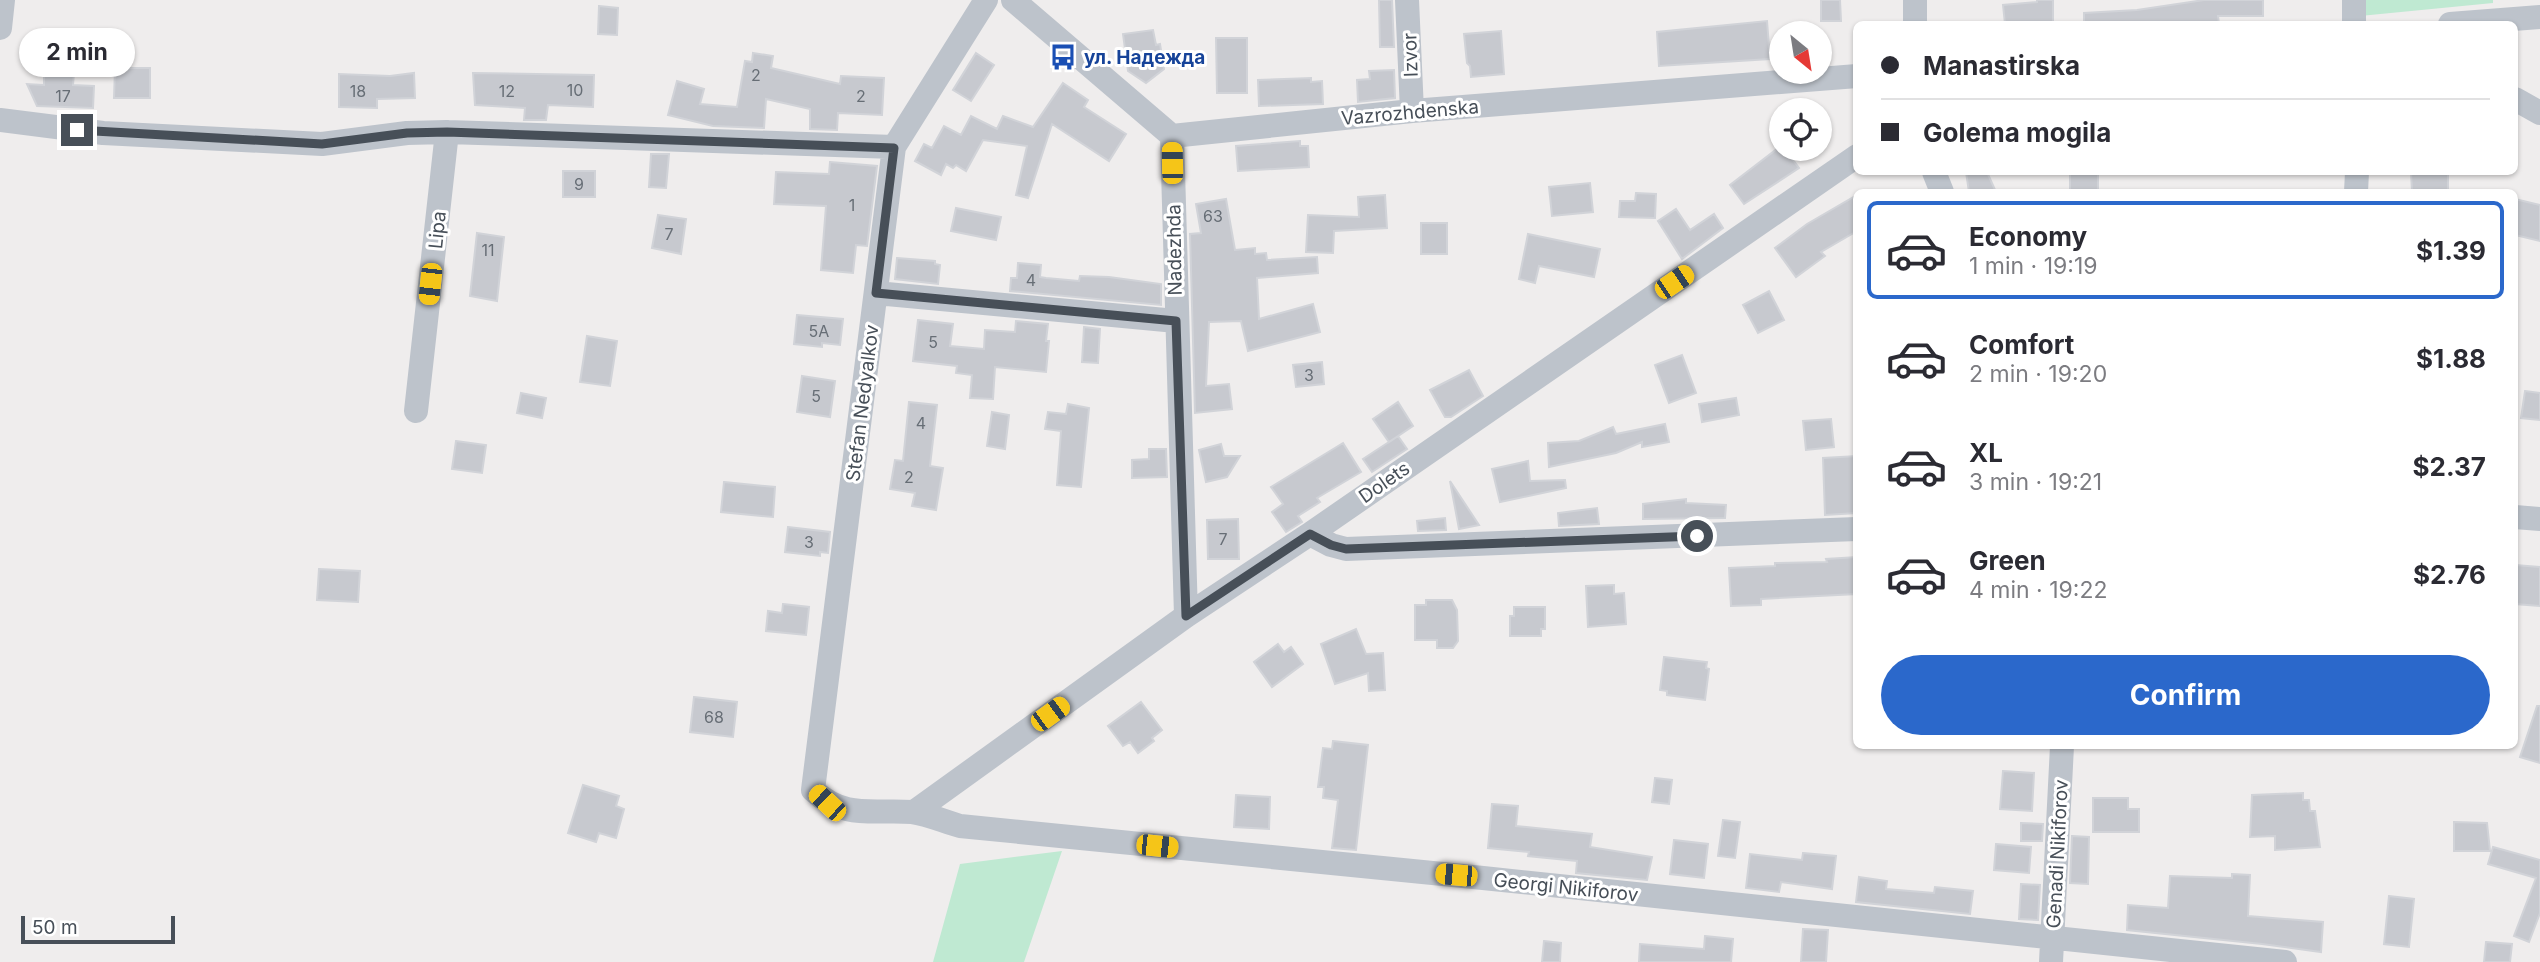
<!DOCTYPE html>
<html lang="en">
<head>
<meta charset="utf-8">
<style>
	:root { --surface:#fff; --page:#f2f2f3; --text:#2b2b33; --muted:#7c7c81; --line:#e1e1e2; --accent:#2b68cb }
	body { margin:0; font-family:Inter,sans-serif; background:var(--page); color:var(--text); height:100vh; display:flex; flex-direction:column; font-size:26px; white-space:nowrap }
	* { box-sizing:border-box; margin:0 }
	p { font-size:23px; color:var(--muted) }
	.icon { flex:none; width:38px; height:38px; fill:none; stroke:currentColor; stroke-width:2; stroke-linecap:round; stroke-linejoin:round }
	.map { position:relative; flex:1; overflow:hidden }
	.panel { position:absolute; left:1853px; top:189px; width:665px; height:560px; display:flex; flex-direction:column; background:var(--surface); border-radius:10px; box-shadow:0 2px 5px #0004 }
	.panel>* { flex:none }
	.top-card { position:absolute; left:1853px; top:21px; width:665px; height:154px; border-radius:10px; box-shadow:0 2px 5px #0004; display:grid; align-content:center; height:154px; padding:0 28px; background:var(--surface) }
	.needle { width:46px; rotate:150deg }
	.tools { position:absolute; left:1769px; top:21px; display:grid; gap:14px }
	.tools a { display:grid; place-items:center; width:63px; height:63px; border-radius:50%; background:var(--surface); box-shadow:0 2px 5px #0004; font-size:35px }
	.scale { position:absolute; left:21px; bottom:18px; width:154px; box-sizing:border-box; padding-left:7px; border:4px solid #474f58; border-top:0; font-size:19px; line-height:24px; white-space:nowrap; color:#474f58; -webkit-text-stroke:5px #fff; paint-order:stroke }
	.end { position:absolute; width:32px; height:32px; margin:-16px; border:9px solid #474f58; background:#fff; box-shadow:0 0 0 4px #fff }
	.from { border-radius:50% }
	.bubble { position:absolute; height:49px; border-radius:24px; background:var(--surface); box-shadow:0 2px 5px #0004; font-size:23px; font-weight:700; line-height:49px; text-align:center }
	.car { position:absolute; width:21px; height:42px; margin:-21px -10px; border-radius:9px; box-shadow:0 0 5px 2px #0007; background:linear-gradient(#f5c518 24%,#345 0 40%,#f5c518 0 76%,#345 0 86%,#f5c518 0) }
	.top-card b { display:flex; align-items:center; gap:24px; height:66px; font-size:26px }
	.top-card b+b { border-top:2px solid var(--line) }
	.top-card i { width:18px; height:18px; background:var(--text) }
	ul { padding:12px 0 0; list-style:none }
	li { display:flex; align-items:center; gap:21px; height:98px; margin:0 14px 10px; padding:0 14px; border:4px solid transparent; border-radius:10px }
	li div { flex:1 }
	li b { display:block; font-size:26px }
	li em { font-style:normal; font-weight:700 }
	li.selected { border-color:var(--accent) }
	li>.icon { width:63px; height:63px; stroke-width:1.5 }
	.cta { display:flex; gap:14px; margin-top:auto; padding:14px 28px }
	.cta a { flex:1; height:80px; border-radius:42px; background:var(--accent); color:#fff; font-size:28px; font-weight:700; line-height:80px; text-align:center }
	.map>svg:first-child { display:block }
</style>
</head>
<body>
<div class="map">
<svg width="2540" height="962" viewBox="0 0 2540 962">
	<rect width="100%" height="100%" fill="#efeded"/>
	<path fill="#bfe9d2" d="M2360,0H2493V3L2360,16Z
		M1062,851L1024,962H933L960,864Z"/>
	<path fill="#c7c9cf" stroke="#d1d3d8" stroke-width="2" d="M1379,0H1392L1394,47H1380Z
		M1821,0H1840L1841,21H1821Z
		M2037,0H2053V24H2005L2003,5L2037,2Z
		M2204,0H2263V16H2218L2219,24H2084V13L2137,10Z
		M599,6L618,8L617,35L598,34Z
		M1767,21L1770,59L1659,66L1657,32Z
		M1153,30L1156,45L1160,44L1164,69L1146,83L1128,71L1123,34Z
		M1501,31L1504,74L1471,77L1470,66L1467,63L1464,34Z
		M1216,38H1247V93H1217Z
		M753,53L773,56L771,68L840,84L841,76L884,78L882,115L838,113L837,130L810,129V109L766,99L764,128L713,126L668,115L677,81L704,89L700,104L737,107L745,61L752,62Z
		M976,53L994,65L971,101L953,90Z
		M115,68H150V98H114Z
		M1394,70L1395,98L1358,102L1357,80L1370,79L1369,71Z
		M44,71L74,73L73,85L94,86L93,108L37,106L27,84L44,85Z
		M414,73L415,98L377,99V108L339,107V74L390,76Z
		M473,73L594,75L593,107L548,105L546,120H524L525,108L475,105Z
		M1311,78V82L1322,81L1323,104L1259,106L1258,80Z
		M1063,83L1088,100L1084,107L1126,134L1109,161L1052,124L1028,198L1016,195L1027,146L983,140L966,171L956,165L953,168L946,164L941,175L915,161L924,144L932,148L944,126L961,135L971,116L997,129L1003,116L1033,127Z
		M1300,141V146H1308L1309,167L1238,171L1236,146Z
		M1782,145L1799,168L1744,204L1730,185Z
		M651,154H669L666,188L649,187Z
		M830,162L877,166L867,246L856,245L853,273L821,270L826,206L774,204L776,172L829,174Z
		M563,171H595V197H563Z
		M1966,172H1987L1996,192H1969Z
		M2070,172H2098V192H2070Z
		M2411,172H2448V192H2412Z
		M1590,183L1593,212L1552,216L1549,187Z
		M1636,193L1656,194L1655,218L1619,217L1620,201H1635Z
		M1385,195L1387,228L1334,231L1333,253L1306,252L1308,215L1359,217L1358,197Z
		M1857,195V231L1821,252L1825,256L1796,277L1775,248L1807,224Z
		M1226,199L1235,250L1255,248V254L1266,253L1267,260L1317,257L1318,273L1257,278L1259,319L1313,304L1320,332L1248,351L1241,321L1209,322L1206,386L1229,384L1232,409L1195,413L1190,234L1201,233L1196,204Z
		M2515,199L2540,205V241L2515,235Z
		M956,208L1001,217L996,240L951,231Z
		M1676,209L1690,230L1714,214L1723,228L1682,259L1658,221Z
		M658,215L686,219L681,254L652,248Z
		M1421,223H1447V254H1421Z
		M477,233L504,237L497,301L470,296Z
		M1528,234L1600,249L1594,277L1539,266L1535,283L1519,279Z
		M897,258L935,261V264L940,265L938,284L895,279Z
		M1018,263L1041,265L1040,277L1046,278L1079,281L1080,276L1109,277L1161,284V305L1010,291L1011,278H1017Z
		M1769,291L1784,320L1758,333L1743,305Z
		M797,315L843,319L840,345L822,343V347L794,344Z
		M918,320L953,324L950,346L984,349L985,330L1015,332L1016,321L1048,324L1046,341H1049L1046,372L995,367L993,399L970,398L972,375L956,373L957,366L913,361Z
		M1084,327L1100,329L1098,363L1082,362Z
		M587,336L617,341L610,386L580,382Z
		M1682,355L1696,393L1669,403L1655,365Z
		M1322,362L1324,384L1296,387L1293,365Z
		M1469,370L1483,396L1451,417H1445L1430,390Z
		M802,376L835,381L830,417L797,412Z
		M2525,391L2540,393V420L2521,418Z
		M521,393L546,398L542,418L517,413Z
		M1736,398L1739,415L1702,422L1699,404Z
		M909,402L937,405L930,466L943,468L936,510L912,506L915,493L890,489L895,460L903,461Z
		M1398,402L1413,426L1389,442L1373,419Z
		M1068,404L1089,408L1081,487L1057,485L1061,431L1045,429L1048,412L1066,414Z
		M992,412L1009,415L1005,449L987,446Z
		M1831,419L1834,447L1806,450L1803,421Z
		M1665,424L1669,442L1642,447V442L1616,453L1549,467L1548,443L1579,441L1613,427L1616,434Z
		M1398,436L1407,449L1372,472L1363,459Z
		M456,441L486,445L482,473L452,469Z
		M1343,443L1361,472L1317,498L1320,502L1298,516L1302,522L1286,532L1272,512L1283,504L1271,487Z
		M1221,444L1224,456H1240L1227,477L1206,482L1199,450Z
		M1149,449H1166L1167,477L1132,478V460L1149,459Z
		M1857,456V513L1825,515L1823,458Z
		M1528,461L1530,481L1565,480L1566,488L1500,502L1492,469Z
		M1450,481L1479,525L1459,529Z
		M724,482L775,487L773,517L721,512Z
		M1686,499V503L1726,505L1725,518L1643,519V504Z
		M1597,508L1599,524L1559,526L1558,513Z
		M1445,518L1446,530L1418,531L1417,521Z
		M1238,519L1239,559H1208L1207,520Z
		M788,527L830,532L828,553L820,552V556L785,552Z
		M1857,557V594L1761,599V605L1731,606L1729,568L1775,566V563L1827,562L1826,559Z
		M2515,565L2540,567V606L2515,604Z
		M319,569L360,571L358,602L317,600Z
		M1614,585V594L1624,593L1626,624L1588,627L1586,586Z
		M1426,600H1452L1457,610L1458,641L1453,648H1437V640H1415V605H1426Z
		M783,604L809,607L806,635L766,631L768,611L782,613Z
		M1514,607H1545V629H1541V636H1510V616H1514Z
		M1356,629L1366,654L1383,653L1385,690L1369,691L1368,673L1335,684L1321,644Z
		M1278,644L1284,652L1291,647L1303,664L1272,687L1254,662Z
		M1664,657L1707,662L1706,668L1709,669L1705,700L1667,695V691L1660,690Z
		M694,697L737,702L733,737L690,732Z
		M1141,702L1162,730L1152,738L1154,741L1138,753L1130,742L1123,746L1108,726Z
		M2537,706H2540V763L2520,757Z
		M1333,741L1368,745L1356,850L1332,848L1338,800L1323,798L1324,787H1318L1323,748L1332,749Z
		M2003,771L2034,773L2032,811L2000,809Z
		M1655,778L1672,780L1669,804L1652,802Z
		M583,785L619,796L616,806L624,809L616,838L599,833L596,842L568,833Z
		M2303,793V800H2309L2310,811H2315L2320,847L2275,850V836L2250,837L2252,795Z
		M1236,795L1270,797L1269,829L1234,827Z
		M2093,798H2128V809H2139V832H2093Z
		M1492,804L1518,806L1516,826L1592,834L1590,847L1652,857L1647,880L1576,873L1577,861L1528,856L1529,852L1488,848Z
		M1723,820L1740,822L1735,858L1718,856Z
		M2454,822L2487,823L2490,851H2454Z
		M2021,823L2043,824L2042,841H2021Z
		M2072,836L2089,837L2088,884L2070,883Z
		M1674,840L1708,844L1704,878L1670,874Z
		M1996,844L2031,847L2029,873L1994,870Z
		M2493,847L2540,860V913L2529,942L2514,936L2536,878L2488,864Z
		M1803,853L1836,856L1832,889L1781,882L1779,892L1746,888L1750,854L1802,860Z
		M2232,874L2250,875L2248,916L2323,922L2321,952L2262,944L2127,930L2128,905L2168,908L2170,876L2232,878Z
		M1859,877L1887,881L1886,889L1934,893L1935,887L1973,891L1970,914L1856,902Z
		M2021,884L2040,885L2038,920L2019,919Z
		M2389,896L2414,899L2409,947L2384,944Z
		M1803,929L1828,930L1826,962H1801Z
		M1705,936L1733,939L1731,962H1639L1640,944L1704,949Z
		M1544,941L1561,943L1560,962H1542Z
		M2486,942L2512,944L2510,962H2484Z"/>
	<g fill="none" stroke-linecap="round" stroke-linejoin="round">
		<path stroke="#bdc3cb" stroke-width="24" d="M986,0L894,147L813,790C845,820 873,809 912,812C928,814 945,822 960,826L1483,878L2285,962
			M1013,0L1172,136L1412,111L1857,76
			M1407,0L1412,111
			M1915,0V24
			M2354,0V24
			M2450,24L2540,17
			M0,28L3,0
			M2515,99L2540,113
			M0,120L103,133L322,144L407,133L447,132L894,147
			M1172,136L1186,616
			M1934,172L1942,192
			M2356,192L2357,172
			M876,293L1176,321
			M416,411L447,132
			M2515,517L2540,519
			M1310,534L1331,545L1346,549L1857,529
			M914,812L1186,616L1310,534L1857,156
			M2051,962L2062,746"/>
	</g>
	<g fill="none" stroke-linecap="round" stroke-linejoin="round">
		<path stroke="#474f58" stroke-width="9" d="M77,130L322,144L407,133L447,132L894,148L876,293L1176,321L1186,616L1310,534L1331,545L1346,549L1697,536"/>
	</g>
	<defs>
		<g id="bus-bare" transform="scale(2.1)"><path d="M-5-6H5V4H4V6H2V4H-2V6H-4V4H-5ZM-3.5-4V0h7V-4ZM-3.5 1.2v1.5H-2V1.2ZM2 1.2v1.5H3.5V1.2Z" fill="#1a4fb4" stroke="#fff" stroke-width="2.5" paint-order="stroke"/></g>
	</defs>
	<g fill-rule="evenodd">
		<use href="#bus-bare" x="1063" y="57"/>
	</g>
	<g text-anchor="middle" stroke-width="6" stroke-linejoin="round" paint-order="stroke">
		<g font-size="16" fill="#676e76">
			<text x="756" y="81">2</text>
			<text x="575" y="96">10</text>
			<text x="358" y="97">18</text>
			<text x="507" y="97">12</text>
			<text x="63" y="102">17</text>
			<text x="861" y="102">2</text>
			<text x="579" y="190">9</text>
			<text x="852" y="211">1</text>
			<text x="1213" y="222">63</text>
			<text x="669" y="240">7</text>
			<text x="488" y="256">11</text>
			<text x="1031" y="286">4</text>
			<text x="819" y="337">5А</text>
			<text x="933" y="348">5</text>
			<text x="1309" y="381">3</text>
			<text x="816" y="402">5</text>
			<text x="921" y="429">4</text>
			<text x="909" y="483">2</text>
			<text x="1223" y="545">7</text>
			<text x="809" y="548">3</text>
			<text x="714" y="723">68</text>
		</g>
		<g font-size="19" fill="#474f58" stroke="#fff">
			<text transform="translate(1410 55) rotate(-92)" y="7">Izvor</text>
			<text transform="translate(1410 112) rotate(-5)" y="7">Vazrozhdenska</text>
			<text transform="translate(437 230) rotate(-84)" y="7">Lipa</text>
			<text transform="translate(1174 250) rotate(-91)" y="7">Nadezhda</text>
			<text transform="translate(862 403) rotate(-83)" y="7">Stefan Nedyalkov</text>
			<text transform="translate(1384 482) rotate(-35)" y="7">Dolets</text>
			<text transform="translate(2057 854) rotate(-87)" y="7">Genadi Nikiforov</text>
			<text transform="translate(1566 887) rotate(6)" y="7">Georgi Nikiforov</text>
		</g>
		<g font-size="19" font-weight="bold" fill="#164399" stroke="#fff" text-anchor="start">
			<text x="1084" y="64">ул. Надежда</text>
		</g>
	</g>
</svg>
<div class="tools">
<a><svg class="needle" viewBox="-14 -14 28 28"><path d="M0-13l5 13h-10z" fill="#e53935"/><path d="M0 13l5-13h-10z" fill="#7c7c81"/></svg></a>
<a><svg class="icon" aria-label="locate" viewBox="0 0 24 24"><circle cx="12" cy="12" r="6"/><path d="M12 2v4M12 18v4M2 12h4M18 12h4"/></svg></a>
</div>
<div class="scale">50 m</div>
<i class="end from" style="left:1697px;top:536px"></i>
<i class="end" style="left:77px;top:130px"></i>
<div class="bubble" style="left:19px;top:28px;width:116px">2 min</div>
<i class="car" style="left:1172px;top:163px;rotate:359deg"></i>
<i class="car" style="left:1674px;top:282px;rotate:56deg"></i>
<i class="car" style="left:430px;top:284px;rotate:186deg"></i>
<i class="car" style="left:1050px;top:714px;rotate:54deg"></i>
<i class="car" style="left:827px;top:803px;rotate:313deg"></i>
<i class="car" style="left:1157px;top:846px;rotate:96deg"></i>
<i class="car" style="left:1456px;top:875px;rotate:275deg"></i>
<div class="top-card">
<b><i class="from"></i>Manastirska</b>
<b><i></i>Golema mogila</b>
</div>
<section class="panel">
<ul>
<li class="selected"><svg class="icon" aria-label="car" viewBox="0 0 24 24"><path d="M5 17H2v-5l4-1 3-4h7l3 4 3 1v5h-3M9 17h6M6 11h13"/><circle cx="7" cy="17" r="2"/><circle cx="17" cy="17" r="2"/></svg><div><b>Economy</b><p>1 min · 19:19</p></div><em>$1.39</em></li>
<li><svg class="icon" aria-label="car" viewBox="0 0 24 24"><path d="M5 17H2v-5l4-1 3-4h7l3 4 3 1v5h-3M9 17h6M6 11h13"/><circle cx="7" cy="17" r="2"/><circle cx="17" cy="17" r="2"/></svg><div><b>Comfort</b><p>2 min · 19:20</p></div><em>$1.88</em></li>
<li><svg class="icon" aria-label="car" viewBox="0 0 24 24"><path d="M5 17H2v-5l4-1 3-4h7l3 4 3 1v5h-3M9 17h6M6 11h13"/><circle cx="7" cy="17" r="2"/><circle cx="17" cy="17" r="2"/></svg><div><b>XL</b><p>3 min · 19:21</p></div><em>$2.37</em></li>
<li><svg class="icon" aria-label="car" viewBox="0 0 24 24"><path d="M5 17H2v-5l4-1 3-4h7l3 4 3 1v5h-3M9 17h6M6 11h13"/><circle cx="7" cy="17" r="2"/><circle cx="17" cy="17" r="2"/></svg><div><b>Green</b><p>4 min · 19:22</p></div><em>$2.76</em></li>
</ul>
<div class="cta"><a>Confirm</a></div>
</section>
</div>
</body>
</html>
